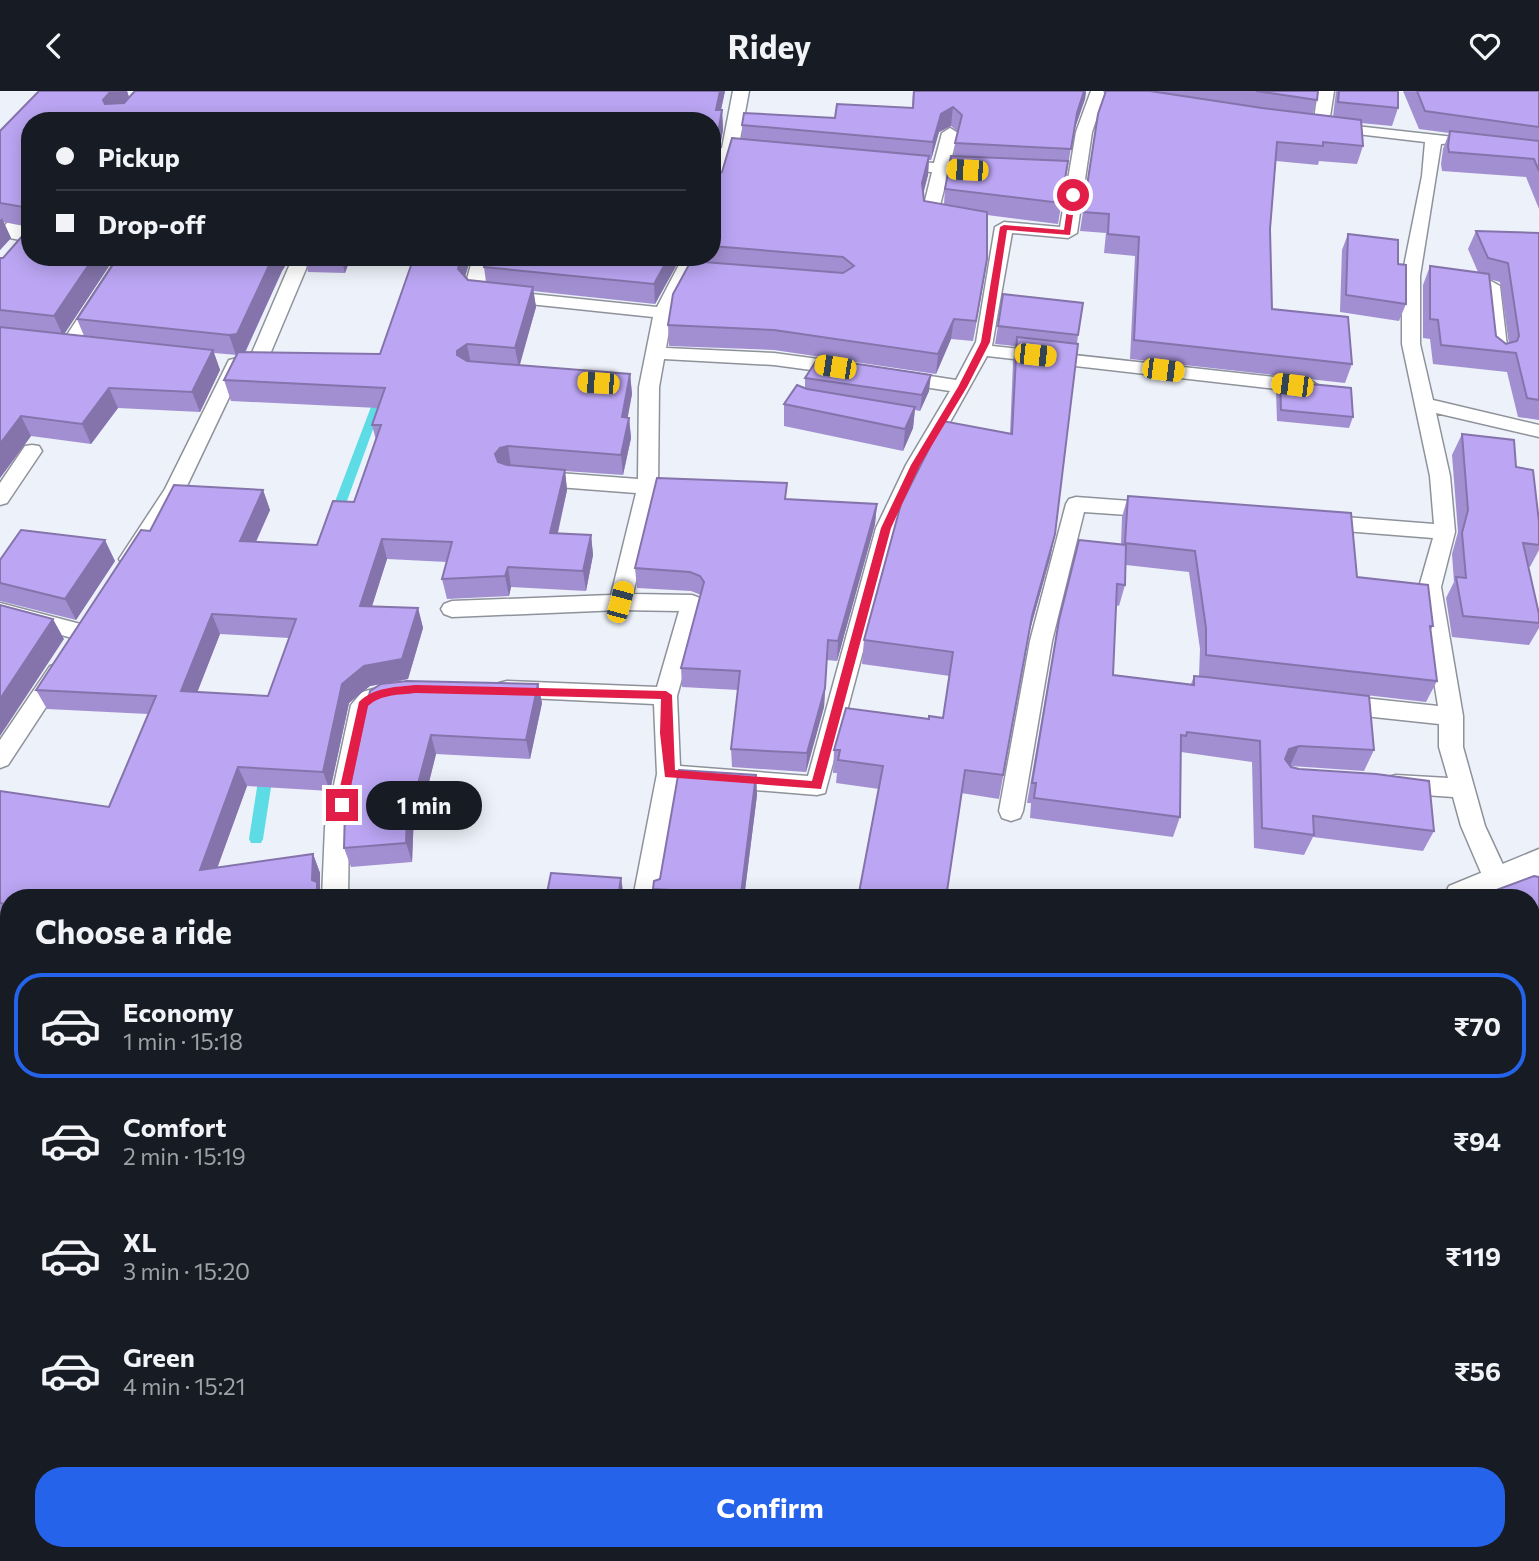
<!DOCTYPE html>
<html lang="en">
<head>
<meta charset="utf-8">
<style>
	:root { --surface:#171b24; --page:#242831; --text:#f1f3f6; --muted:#9ea1a6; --line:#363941; --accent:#2563eb }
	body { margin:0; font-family:Commissioner,sans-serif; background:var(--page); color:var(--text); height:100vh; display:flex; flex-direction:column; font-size:26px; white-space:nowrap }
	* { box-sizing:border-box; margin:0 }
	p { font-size:23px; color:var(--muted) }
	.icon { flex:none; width:38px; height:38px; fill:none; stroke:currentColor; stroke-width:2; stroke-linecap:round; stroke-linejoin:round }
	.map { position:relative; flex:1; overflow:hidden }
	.side { position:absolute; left:0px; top:798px; width:1540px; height:672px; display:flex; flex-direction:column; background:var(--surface); border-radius:28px 28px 0 0; box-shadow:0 4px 18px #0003 }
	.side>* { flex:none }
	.top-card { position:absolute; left:21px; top:21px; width:700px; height:154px; border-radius:28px; box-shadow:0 4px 18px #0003; display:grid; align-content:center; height:154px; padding:0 35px; background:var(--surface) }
	.end { position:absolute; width:32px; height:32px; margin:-16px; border:9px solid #e11d48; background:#fff; box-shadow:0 0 0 4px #fff }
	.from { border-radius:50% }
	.bubble { position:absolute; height:49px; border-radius:24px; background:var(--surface); box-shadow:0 4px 18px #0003; font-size:23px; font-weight:700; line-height:49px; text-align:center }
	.car { position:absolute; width:21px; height:42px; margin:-21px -10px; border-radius:9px; box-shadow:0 0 5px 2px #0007; background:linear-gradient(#f5c518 24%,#345 0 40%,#f5c518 0 76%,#345 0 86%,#f5c518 0) }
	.top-card b { display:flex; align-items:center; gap:24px; height:66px; font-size:26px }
	.top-card b+b { border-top:2px solid var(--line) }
	.top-card i { width:18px; height:18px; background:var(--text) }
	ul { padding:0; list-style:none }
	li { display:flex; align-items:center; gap:21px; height:105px; margin:0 14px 10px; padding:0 21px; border:4px solid transparent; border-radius:28px }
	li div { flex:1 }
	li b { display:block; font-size:26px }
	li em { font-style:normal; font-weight:700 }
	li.on { border-color:var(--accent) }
	li>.icon { width:63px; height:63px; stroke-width:1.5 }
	h2 { padding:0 35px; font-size:32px; line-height:84px }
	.primary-button { display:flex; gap:14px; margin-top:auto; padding:14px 35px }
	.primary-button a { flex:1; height:80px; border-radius:28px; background:var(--accent); color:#fff; font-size:28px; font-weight:700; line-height:80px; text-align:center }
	header { display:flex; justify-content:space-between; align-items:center; height:91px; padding:0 35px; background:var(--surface); font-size:32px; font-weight:700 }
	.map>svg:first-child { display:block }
</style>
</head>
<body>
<header><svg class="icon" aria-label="back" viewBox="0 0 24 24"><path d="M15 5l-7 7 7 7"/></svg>Ridey<svg class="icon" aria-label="heart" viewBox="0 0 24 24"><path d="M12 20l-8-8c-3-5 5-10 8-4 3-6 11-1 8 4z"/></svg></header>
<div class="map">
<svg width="1539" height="1470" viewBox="0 0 1539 1470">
	<rect width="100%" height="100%" fill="#edf1f9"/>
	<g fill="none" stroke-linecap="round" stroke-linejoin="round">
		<path fill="#5edce6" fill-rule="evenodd" d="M382,297L387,300L340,429L334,433L330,432L328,429L377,300Z
			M267,672L274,677L263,748L261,752H251L249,748L260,677Z"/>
		<g stroke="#8e929a" stroke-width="3">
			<path id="service" d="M733,0H749L738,59L729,66L720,100L712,105V69L716,60L722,57Z
				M1091,0H1103L1105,3L1092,41L1077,142L1068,147L1012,142L992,255L1311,290L1321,296L1311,302L987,265L926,374L896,437L825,702L817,704L679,693L659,807H633L657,683L654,613L507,606L499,604L496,598L499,592L507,590L657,596L679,520L620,519L452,526L444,523L441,518L444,513L452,510L611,504L636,402L532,394L525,392L522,387L525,382L532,380L638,388L639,296L653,226L473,207L464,199L473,166H491L484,198L657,216L683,166H701L672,222L666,257L774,262L848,272L857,278L848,284L774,274L664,268L659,296L658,396L633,503L692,504L700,507L703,512L677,605L680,675L808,685L876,437L906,374L950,300L898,292L888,286L898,280L956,289L976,251L995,136L1004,131L1060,136L1076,41Z
				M1318,0H1334L1329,32L1454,46L1456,49L1454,52L1441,53L1420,185V253L1433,309L1539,334V346L1436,322L1450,385L1455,441L1441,496L1463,625V656L1485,735L1511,791L1507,798L1498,801L1489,798L1485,791L1461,735L1453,706L1396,702L1388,700L1384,693L1388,686L1396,684L1448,687L1439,656V633L1336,622L1328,619L1324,613L1328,607L1336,604L1438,615L1419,496L1433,447L1319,438L1312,436L1309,431L1312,426L1319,424L1434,433L1430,385L1402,253V185L1422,85L1425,51L1315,38L1313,35Z
				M950,37L958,42L950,73L980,75L988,80L980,85L948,83L938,122L953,125L956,129C950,137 937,134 928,132L922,122L932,81L897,79L889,74L897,69L934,72L942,42Z
				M118,166H136L77,257H63L61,253Z
				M293,166H311L268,268L266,272L243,277L185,399L138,473L130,475L122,473L119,468L165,398L227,273L229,269L251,264Z
				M1457,185L1491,190L1500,195L1508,264L1506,268L1499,270L1490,264L1483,199L1451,194L1448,190Z
				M32,354L39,355L42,360L7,412L0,414V392L25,355Z
				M1076,406L1157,412L1164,414L1167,419L1164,424L1157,426L1084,421L1052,550L1023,720L1020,727L1011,730L1002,727L999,720L1030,550L1066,413L1069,408Z
				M0,512L92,536L95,542L92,548L84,550L0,528Z
				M58,573L66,575L69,581L8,674L0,677V649L50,575Z
				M400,591L408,594L411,600L408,606L377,614L374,617L349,736L348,807H322L325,736L351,614L362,601Z"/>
		</g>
		<g stroke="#8e929a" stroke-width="3">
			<path id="minor" d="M30,114V151L5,146L1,140C9,129 17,117 30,114Z"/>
		</g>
		<g stroke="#8e929a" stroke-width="3">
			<path id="tertiary" d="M1539,758V791L1504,807H1443L1449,795Z
				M9,1061V1103L0,1104V1062Z"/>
		</g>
		<use href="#service" fill="#fff" fill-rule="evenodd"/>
		<use href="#minor" fill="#fff" fill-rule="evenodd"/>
		<use href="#tertiary" fill="#fff" fill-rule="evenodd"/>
	</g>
	<path fill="#a28fd2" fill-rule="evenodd" d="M39,0H127L129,6L124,12L135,0H725L721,19H722L723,39L720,55L714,59L712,62V30H30V166H115L64,243L84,245L77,228L118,166H291L282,180L245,262L380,263L414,166H411H471L465,186L468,189L486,191L484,176L486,166H681L655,213L533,200L536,216L519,274L630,283L632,303L627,327H629L631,347L623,384L565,380L567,399L558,442L591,444L593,464L586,500L511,496L509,505L447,508L442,488L447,471L387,468L372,515L418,517L423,537L408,588L370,595L349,612L330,700L247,695L217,777L313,763L320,782V799L323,807H9V830L0,828V700L109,716L148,623L47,618L36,599L141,439L150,440L174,394L263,399L270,419L256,451L317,454L333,410L354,411L376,349L372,334L378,317L231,310L224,289L237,264L214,262L220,279L200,321L118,317L91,353L31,345L0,387V167H3L24,143V135L3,131L11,147L0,159V40ZM220,543L289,547L268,605L197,601Z
		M913,0H1086L1085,8L1074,39L1058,133L987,124V168L973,250L951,248L936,283L774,259L669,255L668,234L699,170V166H712V85L722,81L742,48V34L835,27L912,17ZM951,35L958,41L955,52L954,65L945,98L944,113L924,110L923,101L928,84L929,69H931L939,41Z
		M1106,0H1318L1313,23L1333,26L1336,0H1398V17L1392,35L1361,32L1363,55L1357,73L1319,70L1318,74L1276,70L1270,138L1272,218L1352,273L1345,292L1130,268L1135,165L1104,162L1106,142L1080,140L1098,23Z
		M1403,0H1539V118L1526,86L1442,80L1441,73L1443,58L1449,42L1419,38Z
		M1476,140L1539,142V329L1518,326L1507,281L1433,273L1430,248L1423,247V194L1430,175L1478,181L1468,158ZM1489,188L1500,191L1509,253H1506L1496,245Z
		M1348,143L1398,173L1406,213L1399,230L1340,221L1342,159Z
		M304,166H351L345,182L308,181Z
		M998,235L1078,244L1055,443L1050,467L1028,546L999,708L961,702L879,698L836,692L837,682H833L834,659L929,628L943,627L950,585L862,573L864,549L1010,343L1013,271L1015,255L995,253Z
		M805,287L929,300L920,320L915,319L913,337L903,360L784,335V313L805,297Z
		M1280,290L1353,326L1349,337L1277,330L1276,301Z
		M1462,343L1539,431V459L1530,476L1528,475L1539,523V537L1529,554L1452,546L1446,507L1454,491L1452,463L1458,441L1452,364Z
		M1128,405L1357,486L1433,535L1430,540L1437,590L1426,611L1305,597L1374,659L1364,680L1291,675L1434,740L1423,760L1313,746L1304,764L1254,757L1252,671L1181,661L1180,726L1173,746L1030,727L1031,712H1027L1059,529L1121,453L1122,426ZM1126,474L1189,481L1200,558L1199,585H1194L1191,593L1113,584L1116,514L1119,515L1125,494Z
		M787,408L877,413L875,433L837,570L827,569L824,616L806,681L732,676L731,658L738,599L682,596L681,577L701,504L691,500L637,497L635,477Z
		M0,469L115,470L76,529L0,510Z
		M538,593L542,612L530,668L436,663L421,723L414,722L412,771L351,776L344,757L370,600Z
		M756,684L757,704L744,807H653V798L660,788Z
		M1539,786V910L1531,909V807Z
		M0,885H9V1060H0Z
		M1093,1461H1466V1468L796,1470L1092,1466Z"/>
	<path fill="#8474ab" d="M111,0H127L129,6L110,28L103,9Z
		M720,0H725L717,37L722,19L723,39L720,55L714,59L712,62V41Z
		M1084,0H1086L1085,8L1074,40L1077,22Z
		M953,16L951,35L939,41L931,69L933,51L941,23Z
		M929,65L928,84L921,112L922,92Z
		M2,127L11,147L0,159V129Z
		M94,166H115L63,245L54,225Z
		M273,166H291L282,180L244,263L236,264L229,244Z
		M341,166H351L345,182Z
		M461,166H471L461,198L458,178Z
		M669,166H681L655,213L654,193Z
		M987,168L984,188L973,250L976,230Z
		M533,196L536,216L519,277L515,257Z
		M954,228L951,248L936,283L938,263Z
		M467,253L471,273L457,264V260Z
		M213,259L220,279L200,321L192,301Z
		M630,283L632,303L624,347L622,326Z
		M931,284L929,300L920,320L922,304Z
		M109,297L118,317L91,353L82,333Z
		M915,316L913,337L903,360L905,338Z
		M21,325L31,345L0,387V353Z
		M629,327L631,347L623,384L621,364Z
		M508,355L511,375L499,384L495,363L500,357Z
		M565,379L567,399L553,462L550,442Z
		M263,399L270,419L247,470L240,450Z
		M877,413L875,433L837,570L838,550Z
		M1055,443L1050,467L1027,549L1032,525Z
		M591,444L593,464L586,500L583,480Z
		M382,448L387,468L366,534L360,515Z
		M105,449L115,470L76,529L65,508Z
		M508,476L511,496L509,505L505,485Z
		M418,517L423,537L408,588L370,595L349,612L330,700L323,681L342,593Z
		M212,523L220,543L190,620L181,600Z
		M53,528L64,548L0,645V608Z
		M828,549L824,616L806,681L807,662Z
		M538,593L542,612L530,668L526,649Z
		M431,644L436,663L421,723L415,704Z
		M1299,655L1290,675L1281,679L1289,658Z
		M238,676L247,695L210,797L200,779Z
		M756,684L757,704L744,807H741Z
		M408,704L414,722L412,771L406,752Z
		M313,763L320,782V799L323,807H317L312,789Z
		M621,787L624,806L618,807Z
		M9,1242V1332L0,1367V1276Z
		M77,1461H98L96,1470H75Z"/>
	<path fill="#bca6f4" stroke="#8474ab" stroke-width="2" fill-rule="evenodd" d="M39,0H111L103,9L105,13L124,12L135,0H720L716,19H722L719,36L713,39L712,41V30H30V166H94L54,225L0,219V167H3L24,143V116L0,112V40Z
		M914,0H1084L1077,22L1071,58L955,52L962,24L953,16L941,23L933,51L742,34L744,22L835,27L837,13L913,17Z
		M1106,0H1150L1262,17L1361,29L1363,55L1323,51V55L1277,51L1270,138L1272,218L1348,226L1352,273L1134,249L1139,146L1108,143L1109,123L1083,121L1098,23Z
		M1256,0H1318L1317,9Z
		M1339,0H1398V17L1338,11Z
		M1417,0H1539V36L1425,20Z
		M1450,40L1539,50V80L1534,68L1449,61L1448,55Z
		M732,47L929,65L922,92L924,110L987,121V168L976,230L954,228L938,263L774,239L668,234L673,203L691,170L843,182L854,175L843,166L712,155V85L722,81Z
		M951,65L1068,70L1061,112L945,98Z
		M1476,140L1539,142V309L1527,307L1516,262L1441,254L1438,229L1430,228V175L1489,183L1496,245L1506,253L1517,250L1519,245L1508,172L1488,167Z
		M1348,143L1398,149V173L1406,174V213L1346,204Z
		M118,166H273L237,243L229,244L77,228Z
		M414,166H461L458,178L468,189L533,196L515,257L467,253L457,260V264L467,270L630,283L622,326L629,327L621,364L508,355L500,357L495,363L498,371L507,374L565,379L550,442L591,444L583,480L508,476L505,485L442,488L452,451L382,448L360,515L418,517L402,568L364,575L342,593L323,681L238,676L200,779L313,763L312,789L317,791V807H9V814L0,812V700L109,716L156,605L36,599L141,439L150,440L174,394L263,399L240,450L317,454L333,410L354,411L381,334H372L385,297L224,289L238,261L380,263ZM212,523L296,528L268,605L181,600Z
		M486,166H669L654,193L484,176Z
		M1003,203L1083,212L1078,244L998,235Z
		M0,236L213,259L192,301L109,297L82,333L21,325L0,353Z
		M1017,246L1078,253L1055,443L1032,525L1003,684L965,679L946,807H858L883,675L838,669L840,659H834L846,617L929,628V625L943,627L953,561L864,549L901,413L943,330L1012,343Z
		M818,267L931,284L922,304L805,287Z
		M1280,290L1351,297L1353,326L1281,319Z
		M797,294L807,298L915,316L905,338L784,313Z
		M1462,343L1514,349L1516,376L1533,379L1539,431V454L1523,452L1539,523V532L1463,525L1456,486L1466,487L1462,442L1468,419Z
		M657,387L787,392L785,408L877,413L838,550L828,549L825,597L807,662L731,658L740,580L681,577L704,491L700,485L690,481L635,477Z
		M1128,405L1351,422L1357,486L1428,494L1433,535H1430L1437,590L1206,564V537L1195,460L1125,452Z
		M21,439L105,449L65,508L0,492V469Z
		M1079,449L1126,454L1125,494L1117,493L1113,584L1194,594V585L1206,586L1369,605L1374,659L1299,655L1289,658L1285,668L1291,676L1299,678L1376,683L1429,690L1434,740L1313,725L1314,744L1262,737L1260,650L1187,641L1186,645L1181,644L1180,726L1034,707L1036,692H1032L1059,529Z
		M0,514L53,528L0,608Z
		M407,590L538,593L526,649L431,644L415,704H408L406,752L344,757L345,718L370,600L381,593Z
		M679,679L756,684L741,803L653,798L654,790L660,788Z
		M551,782L621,787L618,807H546Z
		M1534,785L1539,786V892L1531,890V807H1475Z
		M0,885H9V1044H0Z
		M0,1111H9V1242L0,1276Z
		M0,1364H9V1461H77L75,1470H0V1455L3,1449H0Z
		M196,1461H511L512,1463L567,1462V1461H669L676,1464L675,1470H193Z
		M798,1461H1071L1099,1468L1100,1461H1466V1468L1475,1470H796Z"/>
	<path fill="#e11d48" d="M1073,101L1076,104L1070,144L1007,139L990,251L967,296L920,374L891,437L821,698L665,686L660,642L661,608L416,602C399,604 381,603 368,615L347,714L342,718L338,717L336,714L359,611C374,596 396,596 416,594L666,600L672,604L675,679L812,690L881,437L911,374L958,296L981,251L1000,136L1004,134L1064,139L1069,104Z"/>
</svg>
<i class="end from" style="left:1073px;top:104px"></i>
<i class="end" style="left:342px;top:714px"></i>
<div class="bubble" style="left:366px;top:690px;width:116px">1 min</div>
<i class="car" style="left:967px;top:79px;rotate:273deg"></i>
<i class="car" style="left:1035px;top:264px;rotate:96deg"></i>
<i class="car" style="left:835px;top:276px;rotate:279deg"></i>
<i class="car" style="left:1163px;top:279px;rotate:97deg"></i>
<i class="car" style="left:598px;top:292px;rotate:274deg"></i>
<i class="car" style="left:1292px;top:294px;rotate:277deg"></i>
<i class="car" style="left:620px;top:511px;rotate:15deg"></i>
<div class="top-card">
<b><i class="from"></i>Pickup</b>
<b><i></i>Drop-off</b>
</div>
<section class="side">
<h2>Choose a ride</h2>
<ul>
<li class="on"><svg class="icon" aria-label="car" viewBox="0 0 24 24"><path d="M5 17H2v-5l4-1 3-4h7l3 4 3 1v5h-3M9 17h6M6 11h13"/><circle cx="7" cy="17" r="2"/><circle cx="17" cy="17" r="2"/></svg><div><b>Economy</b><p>1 min · 15:18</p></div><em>₹70</em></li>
<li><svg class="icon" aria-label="car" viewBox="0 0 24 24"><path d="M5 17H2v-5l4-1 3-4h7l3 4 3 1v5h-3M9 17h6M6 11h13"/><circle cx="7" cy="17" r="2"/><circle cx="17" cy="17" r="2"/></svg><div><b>Comfort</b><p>2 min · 15:19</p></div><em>₹94</em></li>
<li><svg class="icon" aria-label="car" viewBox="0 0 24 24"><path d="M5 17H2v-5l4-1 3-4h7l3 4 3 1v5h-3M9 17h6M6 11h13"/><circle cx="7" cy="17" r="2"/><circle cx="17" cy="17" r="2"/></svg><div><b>XL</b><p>3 min · 15:20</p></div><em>₹119</em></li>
<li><svg class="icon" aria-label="car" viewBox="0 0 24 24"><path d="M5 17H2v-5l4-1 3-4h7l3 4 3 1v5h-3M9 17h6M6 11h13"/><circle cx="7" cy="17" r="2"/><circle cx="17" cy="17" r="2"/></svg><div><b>Green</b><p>4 min · 15:21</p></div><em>₹56</em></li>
</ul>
<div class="primary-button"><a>Confirm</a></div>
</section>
</div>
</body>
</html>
